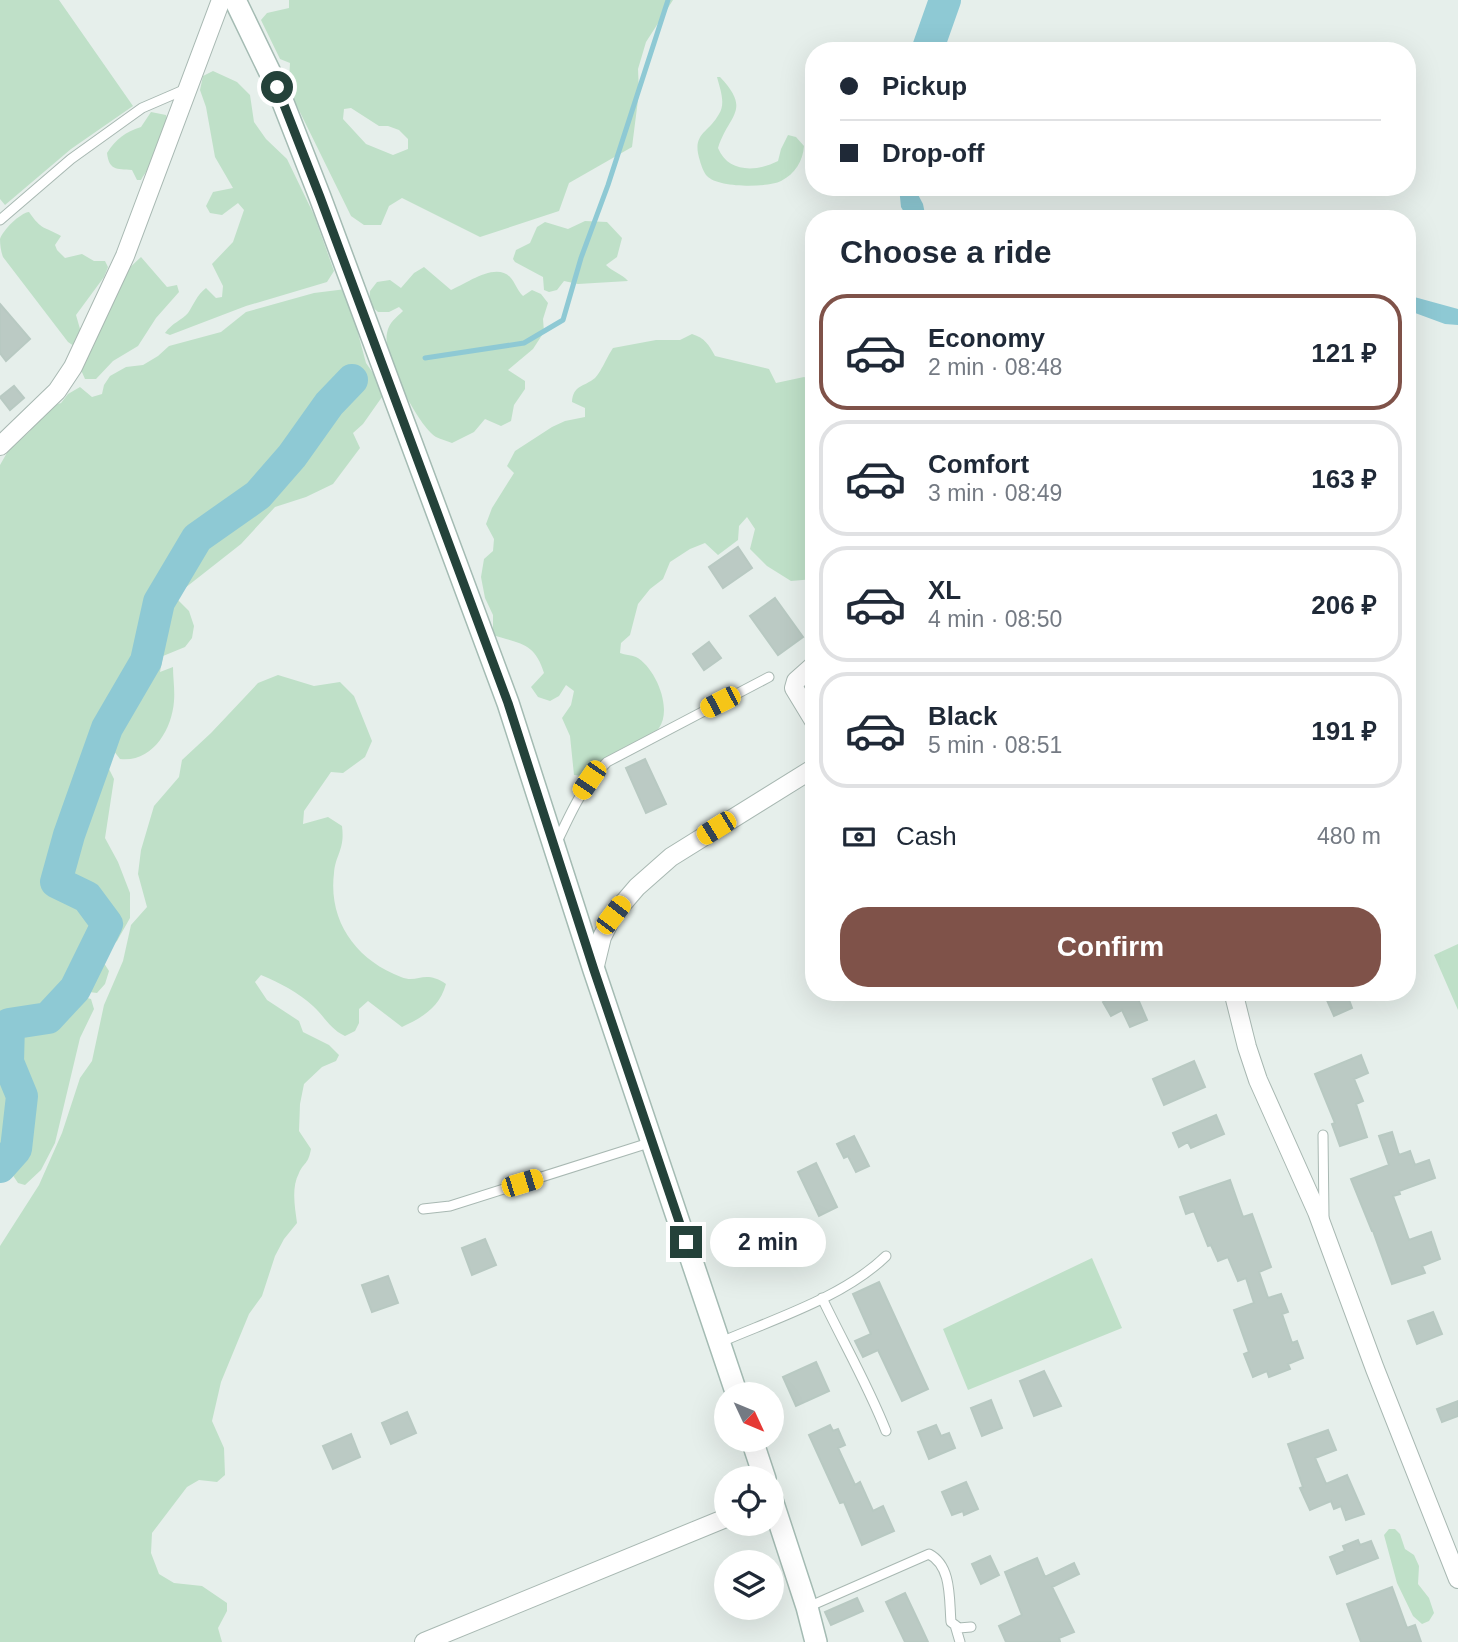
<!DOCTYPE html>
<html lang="en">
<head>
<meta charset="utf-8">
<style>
	:root { --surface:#fff; --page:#f2f2f3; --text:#1f2937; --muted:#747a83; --line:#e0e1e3; --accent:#7f5249 }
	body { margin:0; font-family:Helvetica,sans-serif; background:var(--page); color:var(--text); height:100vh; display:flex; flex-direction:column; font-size:26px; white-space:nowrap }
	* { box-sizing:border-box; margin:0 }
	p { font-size:23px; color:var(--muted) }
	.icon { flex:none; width:38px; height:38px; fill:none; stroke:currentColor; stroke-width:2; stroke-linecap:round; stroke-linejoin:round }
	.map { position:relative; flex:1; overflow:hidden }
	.details { position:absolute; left:805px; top:210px; width:611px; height:791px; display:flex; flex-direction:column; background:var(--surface); border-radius:28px; box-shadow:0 7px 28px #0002 }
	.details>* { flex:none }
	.top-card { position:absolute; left:805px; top:42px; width:611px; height:154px; border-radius:28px; box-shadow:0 7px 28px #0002; display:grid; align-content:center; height:154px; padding:0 35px; background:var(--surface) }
	.needle { width:46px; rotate:134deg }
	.controls { position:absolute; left:714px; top:1382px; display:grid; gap:14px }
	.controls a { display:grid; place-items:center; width:70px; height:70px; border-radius:50%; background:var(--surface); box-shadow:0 7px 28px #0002; font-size:35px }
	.end { position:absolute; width:32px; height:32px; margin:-16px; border:9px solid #24423a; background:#fff; box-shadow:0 0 0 4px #fff }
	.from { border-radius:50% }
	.bubble { position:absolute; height:49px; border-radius:24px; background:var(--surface); box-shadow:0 7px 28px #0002; font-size:23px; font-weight:700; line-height:49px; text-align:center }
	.car { position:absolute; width:21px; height:42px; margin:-21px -10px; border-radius:9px; box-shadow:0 0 5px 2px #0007; background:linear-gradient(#f5c518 24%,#345 0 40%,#f5c518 0 76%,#345 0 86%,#f5c518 0) }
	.top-card b { display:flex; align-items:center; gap:24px; height:66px; font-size:26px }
	.top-card b+b { border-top:2px solid var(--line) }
	.top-card i { width:18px; height:18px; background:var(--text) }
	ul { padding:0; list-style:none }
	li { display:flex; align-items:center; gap:21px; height:116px; margin:0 14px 10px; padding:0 21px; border:4px solid var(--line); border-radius:28px }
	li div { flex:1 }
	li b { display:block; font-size:26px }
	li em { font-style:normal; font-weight:700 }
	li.current { border-color:var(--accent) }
	li>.icon { width:63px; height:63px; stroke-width:1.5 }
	h2 { padding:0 35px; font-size:32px; line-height:84px }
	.pay { display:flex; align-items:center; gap:18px; height:77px; padding:0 35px; font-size:26px }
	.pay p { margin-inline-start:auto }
	.button { display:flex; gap:14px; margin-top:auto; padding:14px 35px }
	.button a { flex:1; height:80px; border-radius:28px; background:var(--accent); color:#fff; font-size:28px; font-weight:700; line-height:80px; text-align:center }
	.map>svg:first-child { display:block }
</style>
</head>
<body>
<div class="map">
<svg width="1458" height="1642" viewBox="0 0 1458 1642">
	<rect width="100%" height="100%" fill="#e6efeb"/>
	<path fill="#bfe0c8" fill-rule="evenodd" d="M0,0H59L133,106L71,149L5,205L0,199Z
		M289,0H673L646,42L638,69L639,92L632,147L569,183L559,211L480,237L402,198L389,206L381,225H364L351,216L294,100L289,80L290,63L280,59L261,20L267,13L289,8ZM351,108L379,126H388L399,130L408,139V149L393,155L366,144L343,119L344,109Z
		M213,71L237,82L250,95L254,122L266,139L287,159L314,215L334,271L327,282L246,306L170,335L165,333C172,323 182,320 188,313C194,304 197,295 206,288L216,298L222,297L223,286L212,264L233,242L244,210L238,203L222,215L210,213L206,206L213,192L233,188L215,157L206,107L200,90L203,76Z
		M717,77H720C752,111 729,114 718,148C728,173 757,172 778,161L781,149L788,135L796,137L804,146C803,161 795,174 781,181C767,188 718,188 707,176C704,173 701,165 700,161C691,133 708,134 719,114C726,103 720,89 717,77Z
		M151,112L166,115C174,135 151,163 141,180H137L132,170C116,169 109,170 107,153C116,139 125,132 141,127Z
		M29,212C42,231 44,226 61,236L55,245L57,250L65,258L82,254L94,261H105L108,267L104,277L76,315L82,336L77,348L68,342L3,257C1,252 0,245 0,239C3,230 20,213 29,212Z
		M585,221L607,222L622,238L617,257L606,265C613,272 622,274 628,281L578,284L564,281L557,290L549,292L544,290L543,277L515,262L513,259L516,250L530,243L537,227L545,222L568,229Z
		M141,257L167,287L177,285L179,292L156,318L138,346L113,361L96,379H85L81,370L125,272Z
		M424,267L451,290C466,284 495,262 510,277C515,282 517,290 523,296L532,290L541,294L548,303L543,319L544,332L533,349L508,370L525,381V389L514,405L511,421L501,426L485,419L474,432L452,443C447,441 440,439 436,437C417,425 382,354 387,333C389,322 396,318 403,311L399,307L389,312H378L369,304L370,291L377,282L390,280L401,288L414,273Z
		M346,289L366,363L382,386V397L363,424L353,433L360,448L333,484L306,497L275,507L241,544L185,588L177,599L189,611L194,626L192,638L185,647L163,656L160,672L173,667C173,678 175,690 174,701C172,730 152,763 120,759L110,746L102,755L114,779L105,838L118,862L130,893V918L117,941L108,949L104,945L102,960L109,971L105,984L97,993L89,992L86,987L80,996L91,999L94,1009L80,1038L55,1143L41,1170L25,1185L18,1183L10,1171L0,1183V1076L5,1082L0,1069V1032L13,1025L0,1026V465L8,451L30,431L46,408L61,403L68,394L80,387L92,397L102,394L104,385L110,376L126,367L143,365L158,356L169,346L221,332L246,312L314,293Z
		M692,334C705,338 709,345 715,356L769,369L776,383L804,377L814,381V579L791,581L767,566L750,549L755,529L747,517L739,526L738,540L718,555L705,543L690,549L670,562L663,579L650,589L638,604L630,635L621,643L620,653C625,655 631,655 636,657C655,667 673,708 659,728C650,741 628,742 617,752C612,757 609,764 604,769L592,768L582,776L574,775L570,736L562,718L571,705L574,691L566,685L559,696L550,701L538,697L531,687L544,673C535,643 521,644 493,635V615L485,598L481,577L484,559L493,551L494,539L486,524L492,508L514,473L507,466L515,451L552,427L565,421L585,417V408L572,402C573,385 584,387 595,378C600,374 608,355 613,348L656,340H680Z
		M278,675L314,686L340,682L354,696L372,741L365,757L343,773L331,772L304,811L303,824L328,817L342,826C345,850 336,853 334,873C328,921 356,960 401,977C418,984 424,969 446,984C439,1008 423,1017 402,1027L368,1001L359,1009V1023L355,1031L345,1036C330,1029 325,1017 313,1006C298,992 280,983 261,975L255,982L267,1000L299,1021L303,1032L329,1045L339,1055L336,1061L322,1067L304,1084L300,1104L299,1131L311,1149C308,1165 304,1162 299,1173C291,1188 295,1207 297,1223L284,1239L275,1256L262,1296L249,1314L221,1382L212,1421L224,1448L225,1475L217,1482L199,1480L187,1487L152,1533L151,1553L159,1574L174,1583L202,1586L227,1603V1611L218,1628L222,1642H0V1246L39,1185L62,1133L80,1078L92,1061L104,1005L123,961L131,925L147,907L138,874L141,850L154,806L179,777L182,760L211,733L258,683Z
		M1458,944V1010L1434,955Z
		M1092,1258L1122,1328L968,1390L943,1329Z
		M1389,1529H1395L1400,1534L1405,1549L1414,1555L1419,1566L1418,1584L1429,1598L1434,1613L1429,1621L1422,1624L1413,1616L1397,1583L1384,1535Z"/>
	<path fill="#8ec9d4" d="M899,187H914L923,204L926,219H908L901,207Z
		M1407,295L1458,309V325L1445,324L1407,310Z"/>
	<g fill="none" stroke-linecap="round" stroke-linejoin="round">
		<path stroke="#8ec9d4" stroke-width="5" d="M425,358L524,343L563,320L581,258L608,185L668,0"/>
		<path stroke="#8ec9d4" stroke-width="32" d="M927,51L945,0
			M0,1167L16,1149L22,1096L8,1062L9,1024L48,1018L75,989L107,924L87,897L56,882L69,835L107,728L146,661L159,602L197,538L258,495L292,456L329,404L352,380"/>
	</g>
	<path fill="#bbcac4" stroke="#b8c9c2" stroke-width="2" d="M0,304L30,339L6,361L0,353Z
		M14,386L24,398L10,410L0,397Z
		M738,547L752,568L723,588L709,567Z
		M775,598L803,637L778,655L750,616Z
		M709,642L721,658L704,670L693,654Z
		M645,759L666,804L646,813L626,768Z
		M1119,992H1135L1147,1020L1130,1027L1122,1010L1111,1016L1103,1002Z
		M1339,992H1346L1352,1008L1334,1016L1326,998Z
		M1361,1055L1368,1073L1354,1079L1363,1101L1356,1104L1367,1137L1340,1146L1332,1124L1335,1123L1315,1074Z
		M1194,1061L1205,1087L1164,1105L1153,1079Z
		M1216,1115L1224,1134L1191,1148L1188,1142L1179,1147L1173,1133Z
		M1392,1132L1399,1155L1410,1151L1415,1165L1429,1160L1435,1178L1399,1191L1400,1194L1393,1196L1409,1240L1431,1232L1440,1259L1422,1266L1425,1273L1392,1284L1373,1231H1372L1351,1179L1389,1165L1379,1136Z
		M854,1136L869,1166L856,1172L848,1156L844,1158L837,1144Z
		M816,1163L837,1207L819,1216L798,1172Z
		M1230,1180L1243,1217L1252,1214L1271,1267L1259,1272L1268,1298L1281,1294L1288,1312L1282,1314L1292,1343L1297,1341L1303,1358L1288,1364L1290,1369L1269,1377L1267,1371L1253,1377L1244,1354L1249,1352L1234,1310L1254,1303L1246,1278L1238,1281L1228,1257L1218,1261L1211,1245L1208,1246L1194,1211L1186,1214L1180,1197Z
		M485,1239L496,1265L472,1275L462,1248Z
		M388,1276L398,1303L372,1312L362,1285Z
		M879,1282L928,1389L902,1401L878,1350L863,1357L855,1341L871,1334L853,1294Z
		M1433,1312L1442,1334L1417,1344L1408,1321Z
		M816,1362L829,1391L796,1406L783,1377Z
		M1044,1371L1061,1406L1034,1416L1020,1381Z
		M991,1400L1002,1428L982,1436L971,1408Z
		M1458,1401V1416L1442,1422L1437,1409Z
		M407,1412L416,1433L391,1444L382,1423Z
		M830,1425L833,1431L838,1429L845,1445L838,1448L855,1485L860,1482L873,1511L883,1506L894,1531L862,1545L844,1502L840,1503L809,1435Z
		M936,1425L941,1436L949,1433L955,1448L929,1459L918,1432Z
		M1328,1430L1336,1450L1315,1458L1326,1484L1347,1475L1364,1514L1346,1520L1341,1506L1334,1509L1331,1501L1310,1510L1300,1488L1303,1487L1288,1444Z
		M351,1434L360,1457L333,1469L323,1446Z
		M966,1482L978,1509L964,1515L963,1511L952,1515L942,1492Z
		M1358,1540L1360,1545L1371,1541L1378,1558L1337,1574L1330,1557L1345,1551L1343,1546Z
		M990,1556L999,1575L981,1584L972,1564Z
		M1037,1558L1045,1577L1074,1563L1079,1574L1052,1587L1074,1632L1059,1638L1060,1642H1006L999,1626L1022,1615L1005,1572Z
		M1392,1587L1407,1628L1415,1625L1421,1642H1361L1347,1604Z
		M905,1593L922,1629L928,1642H905L886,1602Z
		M857,1598L863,1611L831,1625L825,1612Z"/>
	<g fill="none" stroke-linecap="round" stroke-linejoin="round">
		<g stroke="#a8b8b2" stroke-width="11">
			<path id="lane" d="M0,220L71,159L142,108L186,89
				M557,842C572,810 582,787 607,762L769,677
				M1323,1135L1324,1217
				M423,1209L450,1206L652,1142
				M822,1298C843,1342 868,1385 886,1431
				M721,1342C774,1319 844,1297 886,1256
				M808,1607L929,1554C952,1566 949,1599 951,1622L959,1628L971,1627
				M955,1625L960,1642"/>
		</g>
		<g stroke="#a8b8b2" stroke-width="20">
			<path id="street" d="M0,446L57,391L73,367L125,256L221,0
				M814,665L796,681L794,688L814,721
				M594,970L602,937L613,915L637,887L671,857L814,768
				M1235,999L1247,1047L1258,1080L1317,1212L1375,1369L1458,1579
				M424,1642L726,1518"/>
		</g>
		<g stroke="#a4bbb3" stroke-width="24">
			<path id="secondary" d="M235,0L277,87L320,197L508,703L594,970L737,1395
				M752,1440L765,1479
				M772,1500L807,1607L816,1642"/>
		</g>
		<use href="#lane" stroke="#fff" stroke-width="9"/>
		<use href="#street" stroke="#fff" stroke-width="18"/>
		<use href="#secondary" stroke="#fff" stroke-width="21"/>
	</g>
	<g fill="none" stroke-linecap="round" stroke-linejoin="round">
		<path stroke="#24423a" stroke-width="9" d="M277,87L320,197L508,703L594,970L686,1242"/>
	</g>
</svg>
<div class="controls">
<a><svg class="needle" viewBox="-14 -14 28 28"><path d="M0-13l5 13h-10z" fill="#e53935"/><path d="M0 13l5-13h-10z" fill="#747a83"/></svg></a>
<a><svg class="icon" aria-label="locate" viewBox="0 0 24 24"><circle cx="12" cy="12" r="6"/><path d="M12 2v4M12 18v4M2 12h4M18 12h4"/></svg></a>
<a><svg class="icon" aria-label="layers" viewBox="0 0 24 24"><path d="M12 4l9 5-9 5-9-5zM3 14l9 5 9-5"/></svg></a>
</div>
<i class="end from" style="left:277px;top:87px"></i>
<i class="end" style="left:686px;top:1242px"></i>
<div class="bubble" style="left:710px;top:1218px;width:116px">2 min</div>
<i class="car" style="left:720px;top:702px;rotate:243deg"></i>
<i class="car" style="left:589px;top:780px;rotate:214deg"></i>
<i class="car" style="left:716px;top:828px;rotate:238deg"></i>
<i class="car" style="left:613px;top:915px;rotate:37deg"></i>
<i class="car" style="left:522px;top:1183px;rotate:73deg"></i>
<div class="top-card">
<b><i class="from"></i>Pickup</b>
<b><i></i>Drop-off</b>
</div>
<section class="details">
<h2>Choose a ride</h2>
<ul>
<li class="current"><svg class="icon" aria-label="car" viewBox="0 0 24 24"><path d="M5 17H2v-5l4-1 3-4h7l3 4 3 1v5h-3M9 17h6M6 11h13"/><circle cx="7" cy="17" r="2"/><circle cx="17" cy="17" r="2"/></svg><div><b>Economy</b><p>2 min · 08:48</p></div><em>121 ₽</em></li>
<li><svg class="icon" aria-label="car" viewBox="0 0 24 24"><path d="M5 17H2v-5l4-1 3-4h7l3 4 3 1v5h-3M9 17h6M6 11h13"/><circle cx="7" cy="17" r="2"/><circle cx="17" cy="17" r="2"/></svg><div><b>Comfort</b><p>3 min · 08:49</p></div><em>163 ₽</em></li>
<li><svg class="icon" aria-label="car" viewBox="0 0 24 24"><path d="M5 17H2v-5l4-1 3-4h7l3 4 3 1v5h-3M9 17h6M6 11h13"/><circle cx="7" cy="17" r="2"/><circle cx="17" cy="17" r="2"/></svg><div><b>XL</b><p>4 min · 08:50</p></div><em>206 ₽</em></li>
<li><svg class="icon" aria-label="car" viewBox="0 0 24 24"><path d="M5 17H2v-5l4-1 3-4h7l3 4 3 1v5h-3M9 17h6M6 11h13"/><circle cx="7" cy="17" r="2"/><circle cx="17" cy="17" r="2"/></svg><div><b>Black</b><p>5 min · 08:51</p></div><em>191 ₽</em></li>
</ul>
<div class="pay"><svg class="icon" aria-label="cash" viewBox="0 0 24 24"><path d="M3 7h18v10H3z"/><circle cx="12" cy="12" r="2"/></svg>Cash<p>480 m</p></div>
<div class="button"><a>Confirm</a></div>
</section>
</div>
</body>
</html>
